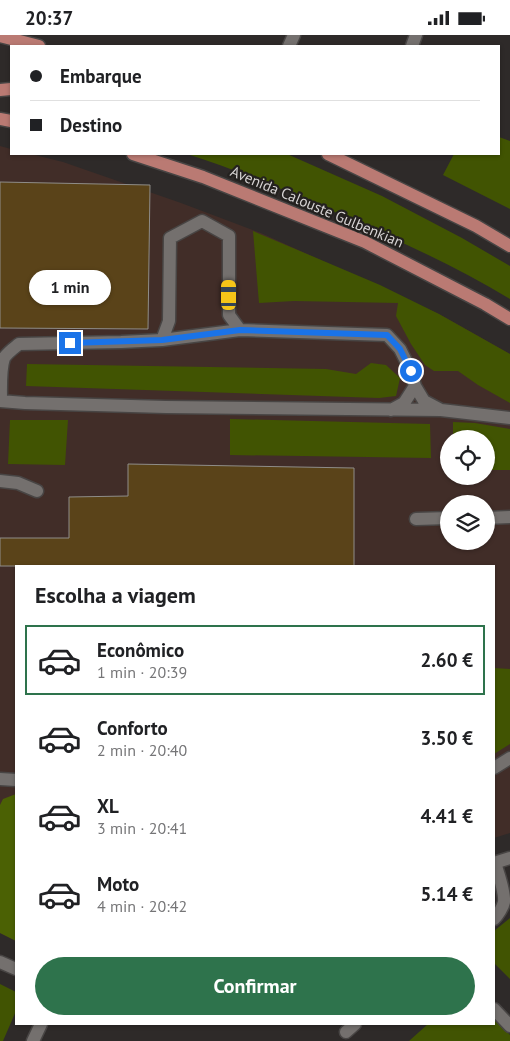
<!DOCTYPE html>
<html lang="pt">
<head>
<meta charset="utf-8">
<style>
	:root { --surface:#fff; --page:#f2f2f2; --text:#202124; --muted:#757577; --line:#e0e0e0; --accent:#2e734c }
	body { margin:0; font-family:"PT Sans",sans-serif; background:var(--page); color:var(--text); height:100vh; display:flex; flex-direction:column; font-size:19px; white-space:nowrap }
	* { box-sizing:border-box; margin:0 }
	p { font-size:16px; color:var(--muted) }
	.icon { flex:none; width:28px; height:28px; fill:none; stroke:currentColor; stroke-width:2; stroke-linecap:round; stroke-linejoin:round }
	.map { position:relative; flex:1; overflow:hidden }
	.panel { position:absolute; left:15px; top:530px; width:480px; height:460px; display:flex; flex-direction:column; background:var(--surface); border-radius:0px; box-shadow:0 1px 4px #0004 }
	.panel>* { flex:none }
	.top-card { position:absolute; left:10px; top:10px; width:490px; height:110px; border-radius:0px; box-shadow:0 1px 4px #0004; display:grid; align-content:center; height:110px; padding:0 20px; background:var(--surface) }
	.fabs { position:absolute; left:440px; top:395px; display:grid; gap:10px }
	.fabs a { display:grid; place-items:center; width:55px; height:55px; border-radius:50%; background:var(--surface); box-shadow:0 1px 4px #0004; font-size:25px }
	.end { position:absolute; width:22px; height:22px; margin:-11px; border:6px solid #1a73e8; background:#fff; box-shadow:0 0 0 2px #fff }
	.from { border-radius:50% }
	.bubble { position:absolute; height:35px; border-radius:18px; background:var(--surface); box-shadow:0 1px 4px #0004; font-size:16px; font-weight:700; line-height:35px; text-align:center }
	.car { position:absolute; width:15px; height:30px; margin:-15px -8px; border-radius:6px; box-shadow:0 0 4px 1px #0007; background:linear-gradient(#f5c518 24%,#345 0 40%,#f5c518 0 76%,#345 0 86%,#f5c518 0) }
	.top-card b { display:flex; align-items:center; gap:18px; height:48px; font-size:19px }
	.top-card b+b { border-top:1px solid var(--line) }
	.top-card i { width:12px; height:12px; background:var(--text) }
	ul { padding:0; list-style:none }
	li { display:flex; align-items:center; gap:15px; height:70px; margin:0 10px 8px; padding:0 10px; border:2px solid transparent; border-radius:0px }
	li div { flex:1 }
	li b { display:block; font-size:19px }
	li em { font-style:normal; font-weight:700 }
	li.active { border-color:var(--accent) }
	li>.icon { width:45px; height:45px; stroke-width:1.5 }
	h2 { padding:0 20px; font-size:22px; line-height:60px }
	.button { display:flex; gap:10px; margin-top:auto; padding:10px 20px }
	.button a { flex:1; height:58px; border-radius:30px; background:var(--accent); color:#fff; font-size:20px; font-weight:700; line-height:58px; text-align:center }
	.status { display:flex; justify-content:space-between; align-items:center; height:35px; padding:0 25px; background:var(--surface); direction:ltr }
	.status svg { height:14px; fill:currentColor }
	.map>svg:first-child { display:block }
</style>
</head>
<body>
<div class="status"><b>20:37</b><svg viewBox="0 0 49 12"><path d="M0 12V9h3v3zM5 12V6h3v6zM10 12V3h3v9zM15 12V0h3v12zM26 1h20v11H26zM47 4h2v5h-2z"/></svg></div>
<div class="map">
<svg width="510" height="1006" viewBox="0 0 510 1006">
	<rect width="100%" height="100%" fill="#2e2a29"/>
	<path fill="#412d28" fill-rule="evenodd" d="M0,111L11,114V119H31L63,127L181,168L261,198L439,279L510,319V798L494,803V531H16V906L0,898ZM449,404H486V441H449ZM449,469H486V506H449Z"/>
	<path fill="#415402" d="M499,102L510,106V174L443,140L454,119H499Z
		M187,119H287L382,161L462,203L510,231V264C459,233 404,208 350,184C297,160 243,137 187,119Z
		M253,196L380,250L439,279L510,319V368L478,350L458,336H434L425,330L411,309L396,281L398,268L294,266L259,268Z
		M371,328L386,330L400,343L396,361L379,363L26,351L27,329L326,334L356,339Z
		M230,384L430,389L431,423L230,420Z
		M10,385H68L65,430L8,429Z
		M453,387L475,388L510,394V435H486V404H453Z
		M494,633L510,634V709L494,719Z
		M510,883V944L494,928V896Z
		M0,949L16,957V976L3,1006H0Z
		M494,982L510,1000V1006H409L428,989H494Z"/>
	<path fill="#4b6104" d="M16,759V906L0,898V770L3,764Z"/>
	<path fill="#5a4319" stroke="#8f8d89" d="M0,147L150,150L148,294L0,293Z
		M128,429L354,433V531H0V503H69V462L128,461Z"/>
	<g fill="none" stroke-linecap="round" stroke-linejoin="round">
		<g stroke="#484544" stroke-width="15">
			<path id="lane" d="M162,305L169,286L170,203L202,186L229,201V280L240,295
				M0,366L25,368L166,372L441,375L510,383
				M1,366C1,353 0,335 4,323C8,317 14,313 19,309L121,307L162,305L240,295L387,300L400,314L411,336L415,351L424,366L441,375
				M391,375L404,368L415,351
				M0,446L18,448L37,456
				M486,483L510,482
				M416,484L449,483
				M494,733L510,723
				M0,744L16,745
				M494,884C498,880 503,872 504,867C505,857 498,837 495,828
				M494,974L510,991
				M346,997L355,989"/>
		</g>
		<g stroke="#484544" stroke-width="15">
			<path id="street" d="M289,11L294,0
				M412,11L416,0
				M494,828L510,823
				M0,927L16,934
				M33,1006L41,989"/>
		</g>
		<g stroke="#484544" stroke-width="15">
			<path id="primary" d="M0,1L39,11
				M0,55L11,54
				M0,84L11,86
				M133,119L203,142L365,207L485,269L510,284
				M328,119L476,191L510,211"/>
		</g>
		<use href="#lane" stroke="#74706e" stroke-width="12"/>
		<use href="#street" stroke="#74706e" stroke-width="12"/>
		<use href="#primary" stroke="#ba7a73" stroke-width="12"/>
	</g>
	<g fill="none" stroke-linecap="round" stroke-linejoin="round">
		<path stroke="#1a73e8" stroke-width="6" d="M70,308L162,305L240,295L387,300L400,314L411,336"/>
	</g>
	<g text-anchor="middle" stroke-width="4.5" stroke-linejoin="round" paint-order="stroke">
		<g font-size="15" fill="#d6d3d3" stroke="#24211f">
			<text transform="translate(317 172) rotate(23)" y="5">Avenida Calouste Gulbenkian</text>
		</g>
	</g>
</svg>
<div class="fabs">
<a><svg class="icon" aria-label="locate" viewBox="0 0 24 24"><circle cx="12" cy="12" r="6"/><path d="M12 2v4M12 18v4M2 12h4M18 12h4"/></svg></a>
<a><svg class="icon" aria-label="layers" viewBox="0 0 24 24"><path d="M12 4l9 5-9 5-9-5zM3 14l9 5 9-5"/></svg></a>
</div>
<i class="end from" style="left:411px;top:336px"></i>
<i class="end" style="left:70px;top:308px"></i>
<div class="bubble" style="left:29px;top:235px;width:82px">1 min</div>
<i class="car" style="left:229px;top:260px;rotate:0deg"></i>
<div class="top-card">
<b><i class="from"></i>Embarque</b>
<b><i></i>Destino</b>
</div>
<section class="panel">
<h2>Escolha a viagem</h2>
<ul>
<li class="active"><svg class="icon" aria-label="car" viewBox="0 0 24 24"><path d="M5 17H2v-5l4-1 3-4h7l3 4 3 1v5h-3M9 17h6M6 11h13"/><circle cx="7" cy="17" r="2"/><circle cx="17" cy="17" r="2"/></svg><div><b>Econômico</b><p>1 min · 20:39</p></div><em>2.60 €</em></li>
<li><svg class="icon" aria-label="car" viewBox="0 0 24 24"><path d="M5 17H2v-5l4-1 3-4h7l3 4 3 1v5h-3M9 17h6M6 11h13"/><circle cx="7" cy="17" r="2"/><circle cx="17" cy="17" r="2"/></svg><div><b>Conforto</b><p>2 min · 20:40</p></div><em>3.50 €</em></li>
<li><svg class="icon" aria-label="car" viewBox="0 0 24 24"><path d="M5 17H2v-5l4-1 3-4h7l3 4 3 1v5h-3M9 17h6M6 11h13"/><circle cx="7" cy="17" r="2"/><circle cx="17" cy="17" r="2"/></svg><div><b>XL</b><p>3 min · 20:41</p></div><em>4.41 €</em></li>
<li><svg class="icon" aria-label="car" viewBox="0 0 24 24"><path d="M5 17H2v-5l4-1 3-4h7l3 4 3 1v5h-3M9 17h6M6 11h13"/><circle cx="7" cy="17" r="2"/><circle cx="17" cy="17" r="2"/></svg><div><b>Moto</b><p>4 min · 20:42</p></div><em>5.14 €</em></li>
</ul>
<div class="button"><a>Confirmar</a></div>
</section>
</div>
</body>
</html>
